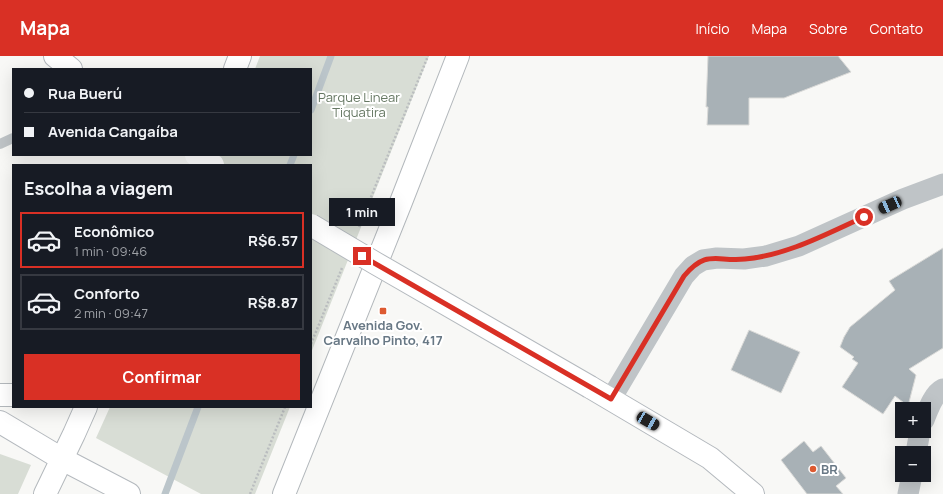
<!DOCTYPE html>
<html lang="pt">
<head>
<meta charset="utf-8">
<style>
	:root { --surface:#171b24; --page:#242831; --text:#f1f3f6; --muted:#9ea1a6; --line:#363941; --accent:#d93025 }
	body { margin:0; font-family:Manrope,sans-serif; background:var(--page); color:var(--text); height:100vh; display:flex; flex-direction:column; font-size:15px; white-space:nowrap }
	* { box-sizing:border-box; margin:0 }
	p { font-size:13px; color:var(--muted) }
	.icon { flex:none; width:22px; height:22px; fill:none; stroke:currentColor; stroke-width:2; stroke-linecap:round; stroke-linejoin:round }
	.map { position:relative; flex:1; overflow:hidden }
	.details { position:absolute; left:12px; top:108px; width:300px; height:244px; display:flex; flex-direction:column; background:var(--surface); border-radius:0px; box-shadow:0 4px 16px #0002 }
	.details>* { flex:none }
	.hud { position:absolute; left:12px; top:12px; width:300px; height:88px; border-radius:0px; box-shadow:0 4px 16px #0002; display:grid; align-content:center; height:88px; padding:0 12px; background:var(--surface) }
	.controls { position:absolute; left:895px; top:346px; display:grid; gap:8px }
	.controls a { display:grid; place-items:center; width:36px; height:36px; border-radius:0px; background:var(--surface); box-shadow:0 4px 16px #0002; font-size:20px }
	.end { position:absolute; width:18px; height:18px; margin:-9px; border:5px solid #d93025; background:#fff; box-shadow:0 0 0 2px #fff }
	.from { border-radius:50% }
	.bubble { position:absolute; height:28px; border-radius:0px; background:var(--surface); box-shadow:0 4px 16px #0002; font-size:13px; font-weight:700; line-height:28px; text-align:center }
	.car { position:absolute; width:12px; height:24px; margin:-12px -6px; border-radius:5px; box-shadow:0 0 3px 1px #0007; background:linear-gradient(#222 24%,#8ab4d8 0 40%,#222 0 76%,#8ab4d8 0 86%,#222 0) }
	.hud b { display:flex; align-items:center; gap:14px; height:38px; font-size:15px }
	.hud b+b { border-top:1px solid var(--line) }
	.hud i { width:10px; height:10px; background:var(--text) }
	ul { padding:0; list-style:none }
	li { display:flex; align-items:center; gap:12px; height:56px; margin:0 8px 6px; padding:0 4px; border:2px solid var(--line); border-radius:0px }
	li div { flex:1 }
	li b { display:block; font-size:15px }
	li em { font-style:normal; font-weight:700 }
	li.current { border-color:var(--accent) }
	li>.icon { width:36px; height:36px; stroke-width:1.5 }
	h2 { padding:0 12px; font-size:18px; line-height:48px }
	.primary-button { display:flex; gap:8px; margin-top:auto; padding:8px 12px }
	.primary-button a { flex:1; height:46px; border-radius:0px; background:var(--accent); color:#fff; font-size:16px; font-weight:700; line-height:46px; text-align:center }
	header { display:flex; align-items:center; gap:24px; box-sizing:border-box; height:56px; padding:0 20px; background:var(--accent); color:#fff }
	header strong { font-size:19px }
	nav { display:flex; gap:22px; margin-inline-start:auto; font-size:14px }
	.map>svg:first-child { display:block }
</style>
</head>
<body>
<header>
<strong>Mapa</strong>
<nav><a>Início</a><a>Mapa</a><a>Sobre</a><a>Contato</a></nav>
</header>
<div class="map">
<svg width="943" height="438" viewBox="0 0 943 438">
	<rect width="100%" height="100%" fill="#f8f8f6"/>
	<path fill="#d8ddd5" d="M260,0H429L311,297V109H214L218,99H311V13H255Z
		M110,351H290L255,438H201L96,382Z
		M0,398L31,409L18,438H0Z"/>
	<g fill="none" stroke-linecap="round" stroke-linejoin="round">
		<path stroke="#bbc5ca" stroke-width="7" d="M311,54L331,0
			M290,109L294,99
			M165,438L198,351"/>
	</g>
	<path fill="#a8b1b6" stroke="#dadad8" d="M708,0H838L851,16L784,42H749V69H707L708,51H706Z
		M943,192V292L909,313L916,319L908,350L895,340L883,358L842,331L858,307L852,303L854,301L840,291L844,281L850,271L895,234L889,225Z
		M749,274L800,296L781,337L731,314Z
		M804,385L813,396L821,390L846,422L836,430L843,438H807L781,404Z"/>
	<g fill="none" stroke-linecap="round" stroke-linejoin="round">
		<g stroke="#b4b9be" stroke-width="24">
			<path id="secondary" d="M55,0L71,13
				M590,331L710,402L753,438
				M0,366L62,403L129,438"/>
		</g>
		<g stroke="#b3b8bc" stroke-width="24">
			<path id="primary" d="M235,13L240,0
				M0,339H13
				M45,438L74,378L86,351
				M284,438L401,146L458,0"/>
		</g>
		<path stroke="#babdbf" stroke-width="2.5" stroke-dasharray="2 2" stroke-linecap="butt" d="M359,171L428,0
			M311,288L342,212
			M250,438L285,351"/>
		<path stroke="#bfc4c7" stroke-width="10" d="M0,88L13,82"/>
		<path stroke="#bfc4c7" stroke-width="21" d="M611,343L684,220L693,210L703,204L717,202L744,203L766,200L799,190L903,143L943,128
			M924,364C928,354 933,338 943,333
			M916,397L920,375
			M908,438L912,419"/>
		<use href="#secondary" stroke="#fff" stroke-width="22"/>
		<use href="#primary" stroke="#fff" stroke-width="22"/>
		<g stroke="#b4b9be" stroke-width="24" stroke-linecap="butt">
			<path id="secondary-bridge" d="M196,99L213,109
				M311,169L375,207L590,331"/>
		</g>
		<use href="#secondary-bridge" stroke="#fff" stroke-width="22"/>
	</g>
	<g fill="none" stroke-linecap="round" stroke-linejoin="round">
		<path stroke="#d93025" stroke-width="5" d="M362,200L611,343L684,220C707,193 716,206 745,203C788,199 826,178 864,161"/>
	</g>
	<g fill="#dd5a31" stroke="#fff" stroke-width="1.5">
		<rect x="379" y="251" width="8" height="8" rx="2"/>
		<circle cx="813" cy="413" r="4"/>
	</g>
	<g text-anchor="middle" stroke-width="4" stroke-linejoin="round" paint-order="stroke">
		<g font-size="13" fill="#667863" stroke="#fff">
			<text x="359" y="46">Parque Linear<tspan x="359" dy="15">Tiquatira</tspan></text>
		</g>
		<g font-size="13" font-weight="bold" fill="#687885" stroke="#fff">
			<text x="383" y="274">Avenida Gov.<tspan x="383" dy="15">Carvalho Pinto, 417</tspan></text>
			<text x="821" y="418" text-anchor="start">BR</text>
		</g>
	</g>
</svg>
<div class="controls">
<a>+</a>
<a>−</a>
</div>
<i class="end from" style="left:864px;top:161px"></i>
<i class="end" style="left:362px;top:200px"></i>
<div class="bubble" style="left:329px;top:142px;width:66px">1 min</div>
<i class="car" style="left:890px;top:149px;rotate:246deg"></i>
<i class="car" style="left:648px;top:365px;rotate:120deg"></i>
<div class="hud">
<b><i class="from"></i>Rua Buerú</b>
<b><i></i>Avenida Cangaíba</b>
</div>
<section class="details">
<h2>Escolha a viagem</h2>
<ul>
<li class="current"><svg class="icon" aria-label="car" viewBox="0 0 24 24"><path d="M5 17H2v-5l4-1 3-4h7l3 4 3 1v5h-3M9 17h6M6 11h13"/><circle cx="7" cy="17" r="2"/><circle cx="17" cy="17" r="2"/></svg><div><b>Econômico</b><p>1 min · 09:46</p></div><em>R$6.57</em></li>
<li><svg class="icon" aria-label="car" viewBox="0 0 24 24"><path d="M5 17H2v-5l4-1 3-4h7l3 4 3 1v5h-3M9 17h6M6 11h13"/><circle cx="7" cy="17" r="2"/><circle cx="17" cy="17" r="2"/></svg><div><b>Conforto</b><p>2 min · 09:47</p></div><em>R$8.87</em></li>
</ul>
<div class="primary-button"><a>Confirmar</a></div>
</section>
</div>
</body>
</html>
